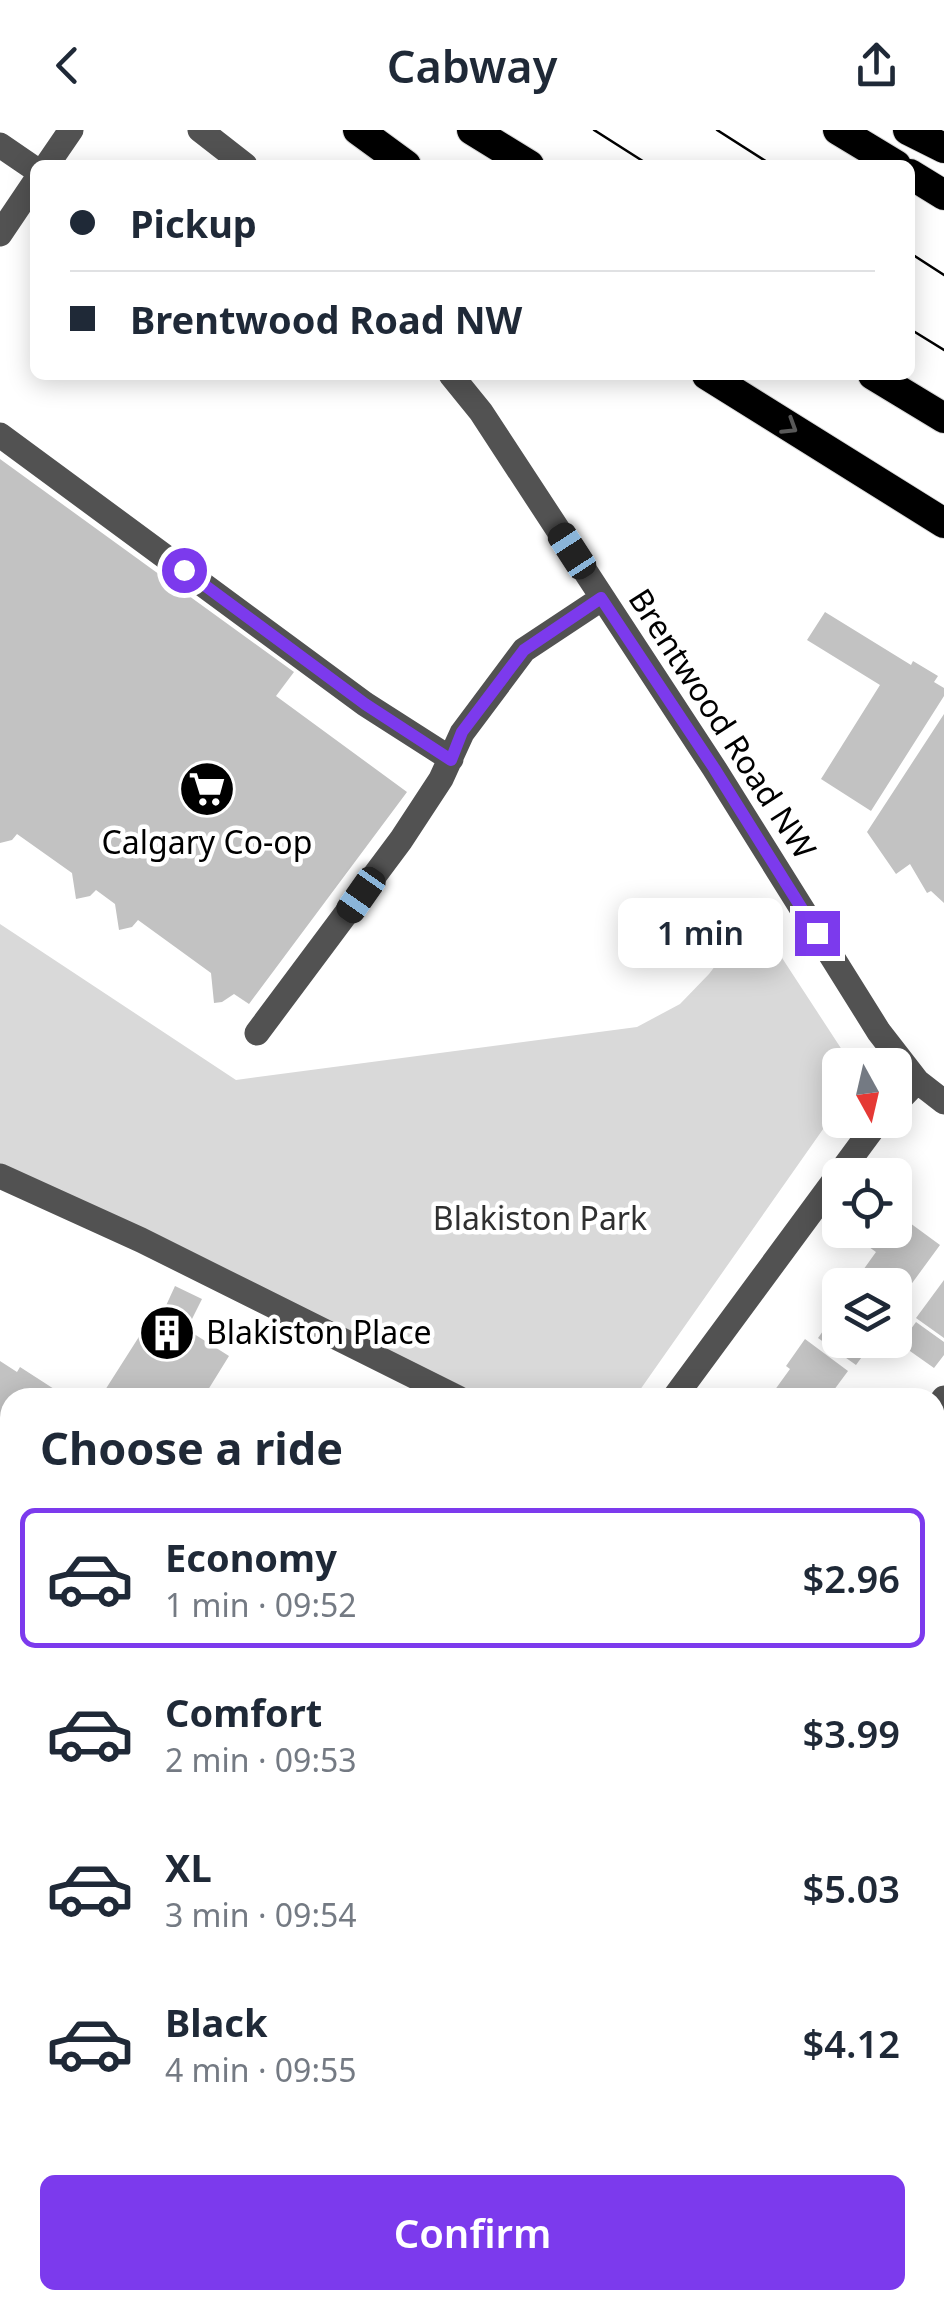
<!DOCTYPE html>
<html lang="en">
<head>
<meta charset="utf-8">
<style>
	:root { --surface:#fff; --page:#f2f2f3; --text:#1f2937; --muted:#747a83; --line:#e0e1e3; --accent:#7c3aed }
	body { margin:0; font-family:"Noto Sans",sans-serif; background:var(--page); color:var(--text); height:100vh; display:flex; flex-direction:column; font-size:38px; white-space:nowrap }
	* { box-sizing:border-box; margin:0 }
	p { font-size:32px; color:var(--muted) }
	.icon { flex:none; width:55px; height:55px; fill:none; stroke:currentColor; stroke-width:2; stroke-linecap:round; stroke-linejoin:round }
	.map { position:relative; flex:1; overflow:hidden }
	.drawer { position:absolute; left:0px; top:1258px; width:945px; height:922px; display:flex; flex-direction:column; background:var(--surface); border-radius:30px 30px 0 0; box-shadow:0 5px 25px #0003 }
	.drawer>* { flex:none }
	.banner { position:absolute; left:30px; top:30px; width:885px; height:220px; border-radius:15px; box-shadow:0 5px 25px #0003; display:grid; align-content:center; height:220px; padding:0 40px; background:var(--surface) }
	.needle { width:65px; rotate:172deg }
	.controls { position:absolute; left:822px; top:918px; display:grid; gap:20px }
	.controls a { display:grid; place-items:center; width:90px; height:90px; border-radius:15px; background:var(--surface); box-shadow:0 5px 25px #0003; font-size:50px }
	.end { position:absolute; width:45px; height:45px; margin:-22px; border:12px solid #7c3aed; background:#fff; box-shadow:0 0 0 5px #fff }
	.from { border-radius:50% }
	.bubble { position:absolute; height:70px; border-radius:15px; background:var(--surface); box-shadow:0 5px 25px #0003; font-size:32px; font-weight:600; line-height:70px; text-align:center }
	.car { position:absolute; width:30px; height:60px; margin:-30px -15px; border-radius:12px; box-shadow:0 0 8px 2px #0007; background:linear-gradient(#222 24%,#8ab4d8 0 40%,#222 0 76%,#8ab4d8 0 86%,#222 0) }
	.banner b { display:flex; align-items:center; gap:35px; height:95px; font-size:38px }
	.banner b+b { border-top:2px solid var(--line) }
	.banner i { width:25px; height:25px; background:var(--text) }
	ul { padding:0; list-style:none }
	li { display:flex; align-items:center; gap:30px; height:140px; margin:0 20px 15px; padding:0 20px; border:5px solid transparent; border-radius:15px }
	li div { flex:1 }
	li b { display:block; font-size:38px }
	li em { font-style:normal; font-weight:600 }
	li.current { border-color:var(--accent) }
	li>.icon { width:90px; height:90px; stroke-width:1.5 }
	h2 { padding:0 40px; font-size:45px; line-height:120px }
	.action { display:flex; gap:20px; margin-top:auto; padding:20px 40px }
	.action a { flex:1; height:115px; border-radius:15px; background:var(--accent); color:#fff; font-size:40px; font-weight:600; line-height:115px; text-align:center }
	header { display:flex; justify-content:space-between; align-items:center; height:130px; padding:0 40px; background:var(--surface); font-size:45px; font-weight:600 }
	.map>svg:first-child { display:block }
</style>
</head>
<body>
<header><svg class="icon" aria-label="back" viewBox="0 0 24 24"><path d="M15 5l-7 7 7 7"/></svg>Cabway<svg class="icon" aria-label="share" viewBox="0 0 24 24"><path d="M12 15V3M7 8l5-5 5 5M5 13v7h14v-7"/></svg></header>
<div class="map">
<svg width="944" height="2179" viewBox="0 0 944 2179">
	<rect width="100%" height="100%" fill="#fff"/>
	<path fill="#d9d9d9" d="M754,785L848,929L849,935H840V975L635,1267H484L0,1034V794L236,950L637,897L680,874L709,844Z"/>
	<path fill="#c2c2c2" d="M0,329L294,542L276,566L407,662L249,874L234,864L222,872L214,873L211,843L138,790L132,797L119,800L115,774L96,760L90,766L76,769L72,743L17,704L12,710L0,713Z
		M825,482L911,535L913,531L938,546L934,552L944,558V566L871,681L821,649L880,555L807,510Z
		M944,584V773L931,761L927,763L910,734L896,744L867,702Z
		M895,1082L940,1115L899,1171L895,1168V1155H877L861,1143L876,1122L869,1117L881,1100H895Z
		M944,1150V1208L916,1188Z
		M175,1156L202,1169L190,1193L164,1180Z
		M840,1160V1210H874L856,1235L818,1208L833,1187L825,1182Z
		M156,1180L229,1226L203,1268H100Z
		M916,1192L944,1212V1225L934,1238L900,1214Z
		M805,1209L848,1241L828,1268H769L790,1239L786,1236Z
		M0,1231L17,1242L20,1237L68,1268H10V1345L0,1339Z
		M940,1317L944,1320V1376L935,1369V1325Z
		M944,1420V1508L935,1501V1432Z
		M0,1548L10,1553V1591L0,1611Z
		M7,1609L10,1612V1687L0,1682V1623Z
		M10,1835V1875L0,1870V1853Z
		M944,1849V1931L935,1925V1861Z
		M329,2170H402L395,2179H341Z
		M419,2170H438L451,2179H412Z
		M705,2170H748L760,2179H699Z"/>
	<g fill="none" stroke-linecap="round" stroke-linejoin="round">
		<g stroke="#dbdbdb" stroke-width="32">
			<path id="highway" d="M358,0L406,35
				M472,0L529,35
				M838,0L896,35
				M908,0L944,18
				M910,44L944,65
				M707,245L944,393
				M873,245L944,288"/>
		</g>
		<path stroke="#525252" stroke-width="25" d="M200,0L245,35
			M0,15L35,39
			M47,35L71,0
			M0,104L35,52
			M451,245L481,282L714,638L879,902L917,951L944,972
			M0,305L365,574L451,629
			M257,903L401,710L441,649L462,603L524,520L601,469
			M895,974L917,951
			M0,1046L141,1110L458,1268
			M674,1268L879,990
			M935,1280L944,1268
			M0,1467L10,1472
			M935,1697L944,1685
			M0,1721L10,1726
			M0,1984L10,1991
			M935,2113L944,2101
			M199,2170L208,2179
			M575,2170L587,2179
			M24,2179L31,2170
			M887,2179L893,2170"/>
		<use href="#highway" stroke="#000" stroke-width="30"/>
		<path stroke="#000" stroke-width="2.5" d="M594,0L649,35
			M717,0L772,35
			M910,123L944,145
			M910,199L944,220"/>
	</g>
	<defs><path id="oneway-chevron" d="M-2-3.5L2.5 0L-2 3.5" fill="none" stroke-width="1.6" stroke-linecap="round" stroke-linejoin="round" transform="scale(2.5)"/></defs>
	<use stroke="#595959" href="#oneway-chevron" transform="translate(790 297) rotate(32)"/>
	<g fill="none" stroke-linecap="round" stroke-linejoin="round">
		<path stroke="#7c3aed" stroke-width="12" d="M184,440L365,574L451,630L462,602L524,520L601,468L714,638L817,803"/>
	</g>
	<defs>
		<g id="supermarket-disc" transform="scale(2.875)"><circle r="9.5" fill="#000" stroke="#fff"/><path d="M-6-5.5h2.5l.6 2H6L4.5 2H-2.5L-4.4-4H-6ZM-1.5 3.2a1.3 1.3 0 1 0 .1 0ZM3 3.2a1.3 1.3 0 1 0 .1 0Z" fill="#fff"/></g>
		<g id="building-disc" transform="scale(2.875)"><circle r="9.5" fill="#000" stroke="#fff"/><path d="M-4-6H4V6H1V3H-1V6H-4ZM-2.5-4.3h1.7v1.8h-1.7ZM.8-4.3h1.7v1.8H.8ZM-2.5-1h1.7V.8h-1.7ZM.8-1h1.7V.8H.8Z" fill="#fff"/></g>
	</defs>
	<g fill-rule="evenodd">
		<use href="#supermarket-disc" x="207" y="659"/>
		<use href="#building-disc" x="167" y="1203"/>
	</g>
	<g text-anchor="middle" stroke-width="9" stroke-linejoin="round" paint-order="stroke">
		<g font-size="32" fill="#000" stroke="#fff">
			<text transform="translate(722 594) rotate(57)" y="11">Brentwood Road NW</text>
		</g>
		<g font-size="32" fill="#000" stroke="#fff">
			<text x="207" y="724">Calgary Co-op</text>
			<text x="206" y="1214" text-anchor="start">Blakiston Place</text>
		</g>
		<g font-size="32" fill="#303030" stroke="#fff">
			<text x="540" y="1100">Blakiston Park</text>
		</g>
	</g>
</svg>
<div class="controls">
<a><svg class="needle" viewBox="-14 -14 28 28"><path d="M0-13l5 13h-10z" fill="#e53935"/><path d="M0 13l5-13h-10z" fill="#747a83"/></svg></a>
<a><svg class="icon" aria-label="locate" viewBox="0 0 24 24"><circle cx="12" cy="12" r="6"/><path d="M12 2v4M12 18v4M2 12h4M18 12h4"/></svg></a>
<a><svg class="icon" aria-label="layers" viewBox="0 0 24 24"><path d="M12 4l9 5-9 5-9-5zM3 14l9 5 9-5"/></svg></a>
</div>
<i class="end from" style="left:184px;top:440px"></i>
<i class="end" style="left:817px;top:803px"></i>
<div class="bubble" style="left:618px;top:768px;width:165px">1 min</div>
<i class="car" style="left:572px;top:421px;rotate:327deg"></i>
<i class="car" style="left:361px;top:765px;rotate:215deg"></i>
<div class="banner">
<b><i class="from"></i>Pickup</b>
<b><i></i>Brentwood Road NW</b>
</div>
<section class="drawer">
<h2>Choose a ride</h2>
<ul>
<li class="current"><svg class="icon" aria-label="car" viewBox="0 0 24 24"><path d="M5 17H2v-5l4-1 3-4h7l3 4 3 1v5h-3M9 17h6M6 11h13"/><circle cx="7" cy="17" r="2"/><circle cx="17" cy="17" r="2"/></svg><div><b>Economy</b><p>1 min · 09:52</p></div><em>$2.96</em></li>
<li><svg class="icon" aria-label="car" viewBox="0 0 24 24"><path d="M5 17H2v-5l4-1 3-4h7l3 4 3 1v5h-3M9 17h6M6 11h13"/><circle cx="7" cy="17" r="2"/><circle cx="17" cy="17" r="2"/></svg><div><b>Comfort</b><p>2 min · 09:53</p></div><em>$3.99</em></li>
<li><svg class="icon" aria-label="car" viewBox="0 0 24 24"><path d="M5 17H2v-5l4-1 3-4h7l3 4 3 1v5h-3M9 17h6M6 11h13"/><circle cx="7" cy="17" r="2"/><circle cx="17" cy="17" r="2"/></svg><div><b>XL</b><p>3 min · 09:54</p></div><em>$5.03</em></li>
<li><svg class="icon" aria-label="car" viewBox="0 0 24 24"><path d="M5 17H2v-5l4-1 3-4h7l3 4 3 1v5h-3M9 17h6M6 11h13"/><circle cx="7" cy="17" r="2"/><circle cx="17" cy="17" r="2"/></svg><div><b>Black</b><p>4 min · 09:55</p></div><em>$4.12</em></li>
</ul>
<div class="action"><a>Confirm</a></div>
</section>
</div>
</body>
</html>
